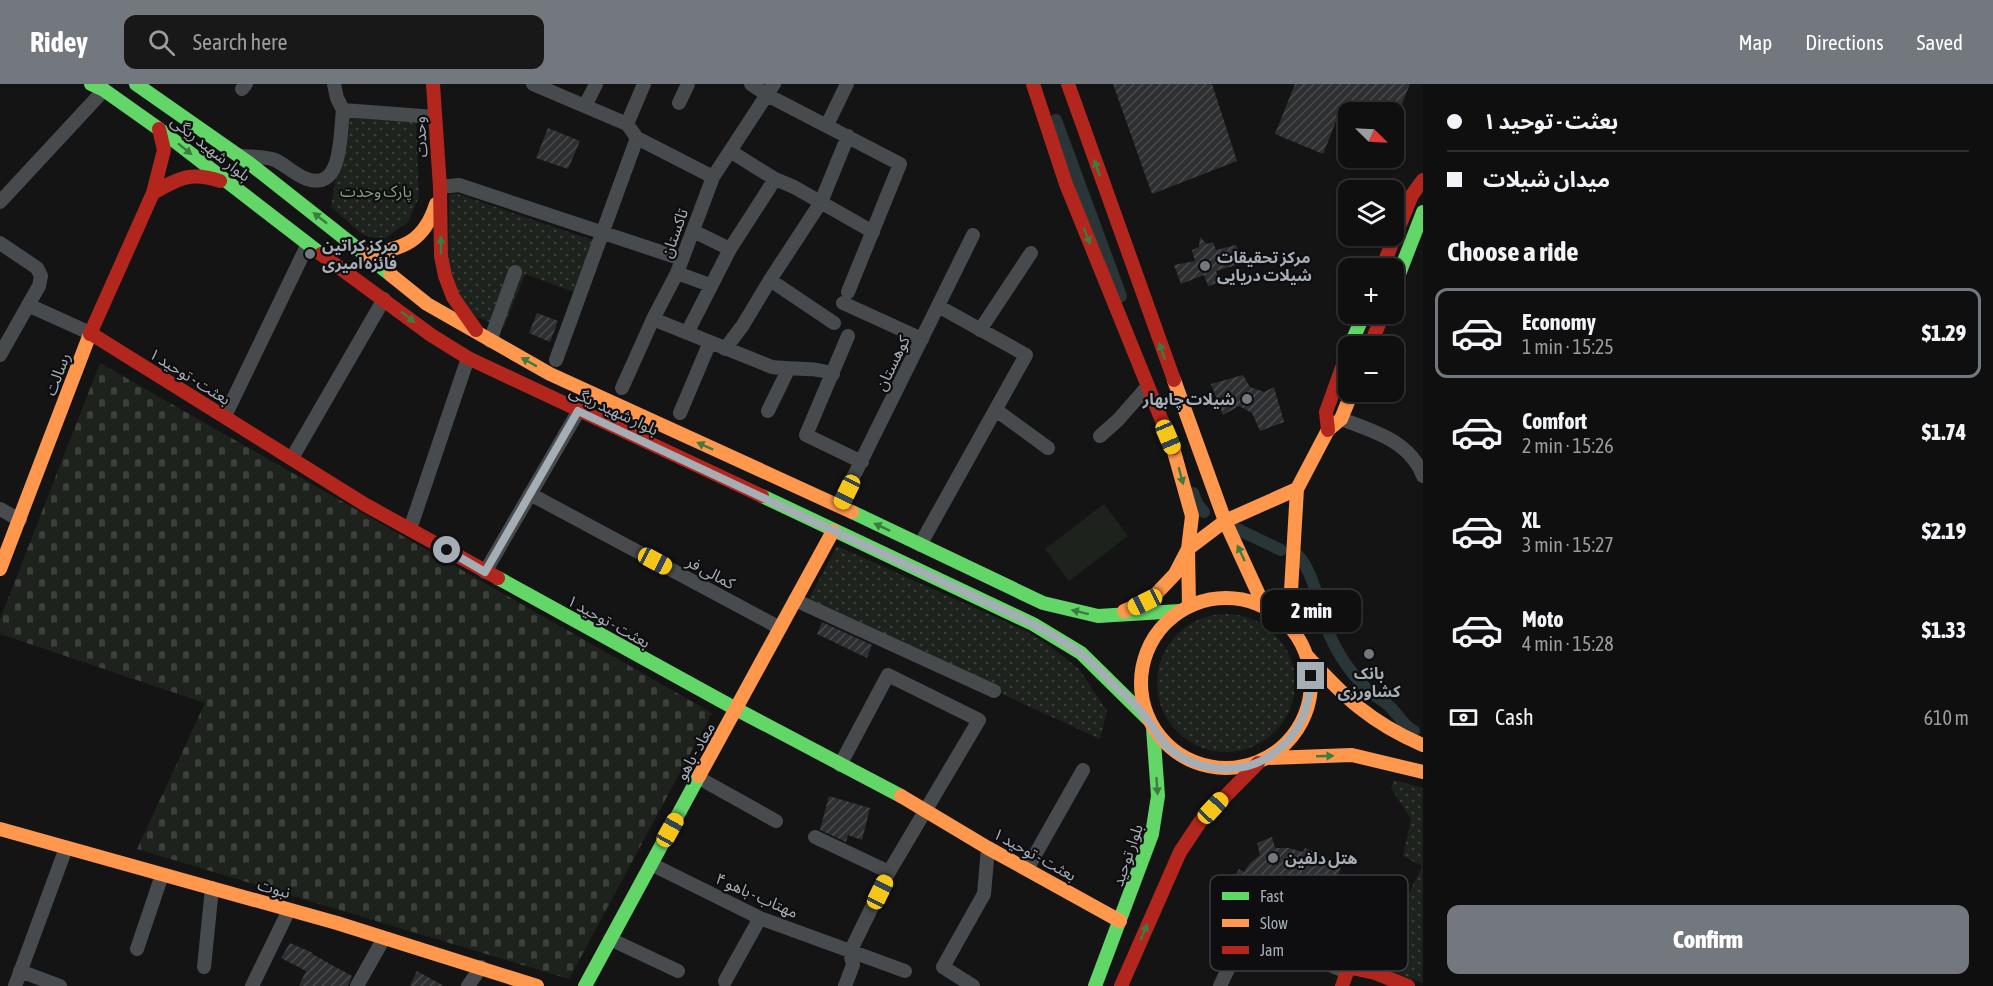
<!DOCTYPE html>
<html lang="en">
<head>
<meta charset="utf-8">
<style>
	:root { --surface:#0f0f0f; --page:#181818; --text:#f1f3f6; --muted:#9b9c9e; --line:#2f2f2f; --accent:#72787d }
	body { margin:0; font-family:"Asap Condensed","Noto Sans Arabic",sans-serif; background:var(--page); color:var(--text); height:100vh; display:flex; flex-direction:column; font-size:22px; white-space:nowrap }
	* { box-sizing:border-box; margin:0 }
	p { font-size:20px; color:var(--muted) }
	.icon { flex:none; width:33px; height:33px; fill:none; stroke:currentColor; stroke-width:2; stroke-linecap:round; stroke-linejoin:round }
	.map { position:relative; flex:1; overflow:hidden }
	.sheet { display:flex; flex-direction:column; background:var(--surface); width:570px }
	.sheet>* { flex:none }
	.hud { display:grid; align-content:center; height:132px; padding:0 24px; background:var(--surface) }
	.needle { width:39px; rotate:114deg }
	.controls { position:absolute; left:1338px; top:18px; display:grid; gap:12px }
	.controls a { display:grid; place-items:center; width:66px; height:66px; border-radius:12px; background:var(--surface); box-shadow:0 2px 4px #0004,0 0 0 2px var(--line); font-size:30px }
	.end { position:absolute; width:27px; height:27px; margin:-14px; border:8px solid #a5aeb5; background:#111; box-shadow:0 0 0 3px #111 }
	.from { border-radius:50% }
	.bubble { position:absolute; height:42px; border-radius:12px; background:var(--surface); box-shadow:0 2px 4px #0004,0 0 0 2px var(--line); font-size:20px; font-weight:800; line-height:42px; text-align:center }
	.car { position:absolute; width:18px; height:36px; margin:-18px -9px; border-radius:8px; box-shadow:0 0 4px 2px #0007; background:linear-gradient(#f5c518 24%,#345 0 40%,#f5c518 0 76%,#345 0 86%,#f5c518 0) }
	.hud b { display:flex; align-items:center; gap:21px; height:57px; font-size:22px }
	.hud b+b { border-top:2px solid var(--line) }
	.hud i { width:15px; height:15px; background:var(--text) }
	ul { padding:0; list-style:none }
	li { display:flex; align-items:center; gap:18px; height:90px; margin:0 12px 9px; padding:0 12px; border:3px solid transparent; border-radius:12px }
	li div { flex:1 }
	li b { display:block; font-size:22px }
	li em { font-style:normal; font-weight:800 }
	li.selected { border-color:var(--accent) }
	li>.icon { width:54px; height:54px; stroke-width:1.5 }
	h2 { padding:0 24px; font-size:27px; line-height:72px }
	.pay { display:flex; align-items:center; gap:15px; height:66px; padding:0 24px; font-size:22px }
	.pay p { margin-inline-start:auto }
	.button { display:flex; gap:12px; margin-top:auto; padding:12px 24px }
	.button a { flex:1; height:69px; border-radius:12px; background:var(--accent); color:#fff; font-size:24px; font-weight:800; line-height:69px; text-align:center }
	header { display:flex; align-items:center; gap:36px; box-sizing:border-box; height:84px; padding:0 30px; background:var(--accent); color:#fff }
	header strong { font-size:28px }
	nav { display:flex; gap:33px; margin-inline-start:auto; font-size:21px }
	.search { width:420px; height:54px; background:var(--page); display:flex; align-items:center; gap:15px; box-sizing:border-box; padding:0 21px; border-radius:12px; color:var(--muted); font-size:22px }
	main { display:flex; flex:1; min-height:0 }
	.map>svg:first-child { display:block }
</style>
</head>
<body>
<header>
<strong>Ridey</strong>
<div class="search"><svg class="icon" aria-label="search" viewBox="0 0 24 24"><circle cx="10" cy="10" r="6"/><path d="M15 15l6 6"/></svg>Search here</div>
<nav><a>Map</a><a>Directions</a><a>Saved</a></nav>
</header>
<main>
<div class="map">
<svg width="1423" height="902" viewBox="0 0 1423 902">
	<defs>
		<pattern id="green-dots" width="8" height="8" patternUnits="userSpaceOnUse" patternTransform="scale(1.5)"><rect width="8" height="8" fill="#1d221c"/><path d="M2 2h.1M6 6h.1" fill="none" stroke="#3b403b" stroke-width="1.8" stroke-linecap="round"/></pattern>
		<pattern id="cemetery-stones" width="16" height="16" patternUnits="userSpaceOnUse" patternTransform="scale(1.5)"><rect width="16" height="16" fill="#1d221c"/><path d="M2 7V4a2 2 0 0 1 4 0v3zM10 15v-3a2 2 0 0 1 4 0v3z" fill="#3b403b"/></pattern>
		<pattern id="building-hatch" width="6" height="6" patternUnits="userSpaceOnUse" patternTransform="scale(1.5)"><rect width="6" height="6" fill="#2e2f30"/><path d="M-1 1l2-2M0 6l6-6M5 7l2-2" fill="none" stroke="#494b4c"/></pattern>
	</defs>
	<rect width="100%" height="100%" fill="#141414"/>
	<path fill="url(#green-dots)" d="M345,33L416,38L419,113L408,138L386,154H375L363,151L331,123Z
		M455,109L595,157L576,209L525,190L504,243L476,233L448,195L449,111Z
		M837,462L1022,545L1046,559L1079,585L1107,627L1100,655L806,520Z
		M1157 599a69 69 0 1 1 138 0a69 69 0 1 1-138 0Z
		M1394,696L1423,704V899L1375,882L1422,782L1403,772L1411,735L1391,704Z"/>
	<path fill="url(#cemetery-stones)" d="M100,279L712,629L569,895L137,765L205,619L0,550V535Z"/>
	<path fill="#1d221c" d="M1104,420L1128,452L1069,497L1045,465Z"/>
	<g fill="none" stroke-linecap="round" stroke-linejoin="round">
		<path stroke="#293537" stroke-width="12" d="M1056,36L1121,212
			M1193,409L1198,421L1204,428
			M1237,445L1281,466
			M1297,471C1311,481 1322,529 1328,547C1337,570 1354,595 1373,610C1378,614 1384,617 1388,621C1398,629 1402,641 1414,647"/>
	</g>
	<path fill="url(#building-hatch)" d="M1113,0H1212L1237,77L1152,110Z
		M1295,0H1410L1397,32L1394,28L1370,20L1366,28H1357L1342,22L1323,70L1275,50Z
		M548,44L580,57L568,85L536,74Z
		M1200,153L1207,160L1213,158L1216,166L1236,161L1243,179L1216,187L1220,198L1208,202L1204,191L1181,200L1174,181L1195,177L1192,166L1199,163Z
		M537,229L558,237L550,258L529,249Z
		M1243,291L1250,303L1264,308L1274,303L1284,338L1260,347L1252,329L1239,322L1223,331L1211,300Z
		M822,538L872,561L867,574L817,550Z
		M829,712L870,724L862,756L848,751L846,758L820,746Z
		M1272,753L1275,764H1289L1303,768L1305,764L1326,773L1341,785L1336,794L1347,799L1330,835L1317,831L1303,861L1249,839L1241,840L1237,838L1242,828L1225,820L1234,803L1231,801L1239,785L1244,788L1250,779L1260,771L1257,759Z
		M290,859L313,869L312,870L352,892L348,902H299L306,887L281,874Z
		M417,887L444,902H410Z"/>
	<g fill="none" stroke-linecap="round" stroke-linejoin="round">
		<path stroke="#484b4d" stroke-width="14" d="M334,0L337,14L343,26
			M533,0L627,40L637,54L713,93
			M751,0L767,11L900,80L848,208
			M242,5L246,0
			M679,19L688,0
			M585,22L596,0
			M627,40L644,0
			M827,41L847,0
			M730,67L775,95L794,103L873,148
			M242,72C252,73 266,72 275,76C286,81 295,91 307,95C343,108 340,49 343,26L435,33
			M440,103L459,101L682,175
			M0,118L104,6
			M693,147L730,165
			M0,159L37,184L41,192L39,202L0,271
			M677,189L710,201
			M770,196L834,239
			M843,219L922,255
			M28,221L90,249
			M653,235L772,283C794,286 812,282 833,290
			M980,246L1031,169
			M687,249L730,165L775,95
			M848,252L806,351L862,378
			M490,257L515,188
			M725,265L743,241L770,196L821,118L848,52
			M556,276L637,54
			M622,304L653,235L677,189L713,93L774,0
			M996,326L1048,364
			M768,327L788,286
			M680,329L710,258
			M225,332L308,160
			M1341,335C1373,347 1410,357 1423,392
			M1100,352L1118,336L1147,303
			M292,374L384,215
			M530,410L780,544
			M839,422L973,151
			M0,425L20,436
			M410,445L468,274
			M920,461L1026,271L938,222
			M485,488L578,328
			M795,516L994,607
			M840,681L888,591L979,636L889,788L850,868L853,881L845,902
			M699,694L776,737
			M815,753L889,788
			M651,780L760,834L905,887
			M1027,785L1083,686
			M610,855L678,887
			M137,865L162,791
			M204,883L212,804
			M20,887L60,902
			M725,897L760,834
			M15,902L66,764
			M252,902L289,826
			M357,902L384,854
			M468,902L481,883
			M973,902L943,883L984,810L988,764
			M1220,902L1246,847L1347,888"/>
		<path stroke="#63d668" stroke-width="14" d="M91,0L104,6L159,45L321,170
			M136,0L249,79L391,191
			M1394,203L1423,128
			M1350,262L1364,230
			M762,412L1033,540L1081,569L1148,635
			M852,428L1043,519L1098,532L1180,527
			M498,494L736,625L901,712
			M585,902L699,692
			M1095,902L1152,750L1158,712L1153,644"/>
		<path stroke="#ff974d" stroke-width="14" d="M367,171C404,164 424,158 436,120
			M391,191L427,220L550,290L852,428
			M1174,296L1225,437L1264,522
			M1173,364L1192,432L1188,465L1189,521
			M0,485L90,250
			M1141 599a85 85 0 1 1 170 0a85 85 0 1 1-170 0Z
			M1124,527L1145,518L1156,510L1175,490L1188,465L1225,437L1297,405
			M1289,541L1297,405L1328,346L1341,335L1352,308
			M1307,572C1344,613 1371,639 1423,661
			M1267,674L1352,671L1423,688
			M699,692L833,447
			M901,712L988,764L1120,837
			M0,745L337,839L537,902"/>
		<path stroke="#b3261e" stroke-width="14" d="M433,0L440,103L441,172L445,192L453,213L476,246
			M1033,0L1066,100L1173,364
			M1068,0L1174,296
			M153,109C179,94 191,87 220,97
			M321,170L431,251L468,274L762,412
			M1382,184L1412,111L1423,96
			M90,249L364,420L498,494
			M90,250L153,109L164,66L159,45
			M1370,262L1383,230
			M1328,346L1326,328L1348,267
			M1121,902L1180,768L1200,738L1258,679
			M1342,902L1347,888L1352,884L1375,889L1408,902"/>
	</g>
	<defs><path id="oneway-solid" d="M-6-.8H1V-3.2L6.5 0L1 3.2V.8H-6Z" transform="scale(1.5)"/></defs>
	<g fill="#3d7c40">
		<use href="#oneway-solid" transform="translate(185 65) rotate(39)"/>
		<use href="#oneway-solid" transform="translate(1097 84) rotate(-109)"/>
		<use href="#oneway-solid" transform="translate(320 134) rotate(-142)"/>
		<use href="#oneway-solid" transform="translate(1087 152) rotate(68)"/>
		<use href="#oneway-solid" transform="translate(441 161) rotate(-91)"/>
		<use href="#oneway-solid" transform="translate(408 233) rotate(38)"/>
		<use href="#oneway-solid" transform="translate(1162 267) rotate(-109)"/>
		<use href="#oneway-solid" transform="translate(529 278) rotate(-151)"/>
		<use href="#oneway-solid" transform="translate(705 362) rotate(-156)"/>
		<use href="#oneway-solid" transform="translate(1181 392) rotate(75)"/>
		<use href="#oneway-solid" transform="translate(882 443) rotate(-155)"/>
		<use href="#oneway-solid" transform="translate(1241 469) rotate(-115)"/>
		<use href="#oneway-solid" transform="translate(1080 528) rotate(-166)"/>
		<use href="#oneway-solid" transform="translate(1325 672) rotate(-2)"/>
		<use href="#oneway-solid" transform="translate(1157 702) rotate(86)"/>
		<use href="#oneway-solid" transform="translate(1144 848) rotate(-66)"/>
	</g>
	<g fill="none" stroke-linecap="round" stroke-linejoin="round">
		<path stroke="#a5aeb5" stroke-width="8" d="M447,466L485,488L578,327L1033,540C1049,549 1065,558 1080,569C1092,577 1103,590 1113,600C1125,611 1139,623 1148,636C1155,645 1159,654 1167,662C1195,688 1241,693 1273,670C1300,651 1310,624 1311,592"/>
	</g>
	<g fill="#72787d" stroke="#0e0e10" stroke-width="2">
		<circle cx="310" cy="170" r="6"/>
		<circle cx="1205" cy="182" r="6"/>
		<circle cx="1247" cy="315" r="6"/>
		<circle cx="1369" cy="570" r="6"/>
		<circle cx="1273" cy="774" r="6"/>
	</g>
	<g text-anchor="middle" stroke-width="4.5" stroke-linejoin="round" paint-order="stroke">
		<g font-size="16" fill="#a5aeb5" stroke="#0e0e10">
			<text transform="translate(420 53) rotate(-94)" y="6">وحدت</text>
			<text transform="translate(211 64) rotate(38)" y="6">بلوار شهید ریگی</text>
			<text transform="translate(674 149) rotate(-70)" y="6">تاکستان</text>
			<text transform="translate(892 279) rotate(-64)" y="6">کوهستان</text>
			<text transform="translate(57 290) rotate(-69)" y="6">رسالت</text>
			<text transform="translate(190 292) rotate(32)" y="6">بعثت - توحید ۱</text>
			<text transform="translate(614 326) rotate(25)" y="6">بلوار شهید ریگی</text>
			<text transform="translate(711 488) rotate(28)" y="6">کمالی فر</text>
			<text transform="translate(609 537) rotate(29)" y="6">بعثت - توحید ۱</text>
			<text transform="translate(695 667) rotate(-61)" y="6">معاد - باهو</text>
			<text transform="translate(1035 770) rotate(29)" y="6">بعثت - توحید ۱</text>
			<text transform="translate(1127 771) rotate(-71)" y="6">بلوار توحید</text>
			<text transform="translate(274 804) rotate(16)" y="6">نبوت</text>
			<text transform="translate(757 811) rotate(24)" y="6">مهتاب - باهو ۴</text>
		</g>
		<g font-size="16" fill="#83a07b" stroke="#0e0e10">
			<text x="376" y="113">پارک وحدت</text>
		</g>
		<g font-size="16" font-weight="bold" fill="#a5aeb5" stroke="#0e0e10" text-anchor="start">
			<text x="322" y="167">مرکز کراتین<tspan x="322" dy="18">فائزه امیری</tspan></text>
			<text x="1217" y="179">مرکز تحقیقات<tspan x="1217" dy="18">شیلات دریایی</tspan></text>
			<text x="1235" y="321" text-anchor="end">شیلات چابهار</text>
			<text x="1369" y="595" text-anchor="middle">بانک<tspan x="1369" dy="18">کشاورزی</tspan></text>
			<text x="1285" y="780">هتل دلفین</text>
		</g>
	</g>
	<rect x="1210" y="791" width="198" height="96" rx="9" fill="#0e0e10" stroke="#3b3e42" stroke-width="1.5"/>
	<rect x="1222" y="808" width="27" height="8" fill="#63d668"/>
	<rect x="1222" y="835" width="27" height="8" fill="#ff974d"/>
	<rect x="1222" y="862" width="27" height="8" fill="#b3261e"/>
	<g font-size="16" fill="#a5aeb5">
		<text x="1260" y="818">Fast</text>
		<text x="1260" y="845">Slow</text>
		<text x="1260" y="872">Jam</text>
	</g>
</svg>
<div class="controls">
<a><svg class="needle" viewBox="-14 -14 28 28"><path d="M0-13l5 13h-10z" fill="#e53935"/><path d="M0 13l5-13h-10z" fill="#9b9c9e"/></svg></a>
<a><svg class="icon" aria-label="layers" viewBox="0 0 24 24"><path d="M12 4l9 5-9 5-9-5zM3 14l9 5 9-5"/></svg></a>
<a>+</a>
<a>−</a>
</div>
<i class="end from" style="left:447px;top:466px"></i>
<i class="end" style="left:1311px;top:592px"></i>
<div class="bubble" style="left:1262px;top:506px;width:99px">2 min</div>
<i class="car" style="left:1168px;top:353px;rotate:157deg"></i>
<i class="car" style="left:847px;top:408px;rotate:206deg"></i>
<i class="car" style="left:655px;top:477px;rotate:118deg"></i>
<i class="car" style="left:1145px;top:518px;rotate:244deg"></i>
<i class="car" style="left:1213px;top:724px;rotate:43deg"></i>
<i class="car" style="left:670px;top:746px;rotate:29deg"></i>
<i class="car" style="left:880px;top:808px;rotate:26deg"></i>
</div>
<section class="sheet">
<div class="hud">
<b><i class="from"></i>بعثت - توحید ۱</b>
<b><i></i>میدان شیلات</b>
</div>
<h2>Choose a ride</h2>
<ul>
<li class="selected"><svg class="icon" aria-label="car" viewBox="0 0 24 24"><path d="M5 17H2v-5l4-1 3-4h7l3 4 3 1v5h-3M9 17h6M6 11h13"/><circle cx="7" cy="17" r="2"/><circle cx="17" cy="17" r="2"/></svg><div><b>Economy</b><p>1 min · 15:25</p></div><em>$1.29</em></li>
<li><svg class="icon" aria-label="car" viewBox="0 0 24 24"><path d="M5 17H2v-5l4-1 3-4h7l3 4 3 1v5h-3M9 17h6M6 11h13"/><circle cx="7" cy="17" r="2"/><circle cx="17" cy="17" r="2"/></svg><div><b>Comfort</b><p>2 min · 15:26</p></div><em>$1.74</em></li>
<li><svg class="icon" aria-label="car" viewBox="0 0 24 24"><path d="M5 17H2v-5l4-1 3-4h7l3 4 3 1v5h-3M9 17h6M6 11h13"/><circle cx="7" cy="17" r="2"/><circle cx="17" cy="17" r="2"/></svg><div><b>XL</b><p>3 min · 15:27</p></div><em>$2.19</em></li>
<li><svg class="icon" aria-label="car" viewBox="0 0 24 24"><path d="M5 17H2v-5l4-1 3-4h7l3 4 3 1v5h-3M9 17h6M6 11h13"/><circle cx="7" cy="17" r="2"/><circle cx="17" cy="17" r="2"/></svg><div><b>Moto</b><p>4 min · 15:28</p></div><em>$1.33</em></li>
</ul>
<div class="pay"><svg class="icon" aria-label="cash" viewBox="0 0 24 24"><path d="M3 7h18v10H3z"/><circle cx="12" cy="12" r="2"/></svg>Cash<p>610 m</p></div>
<div class="button"><a>Confirm</a></div>
</section>
</main>
</body>
</html>
